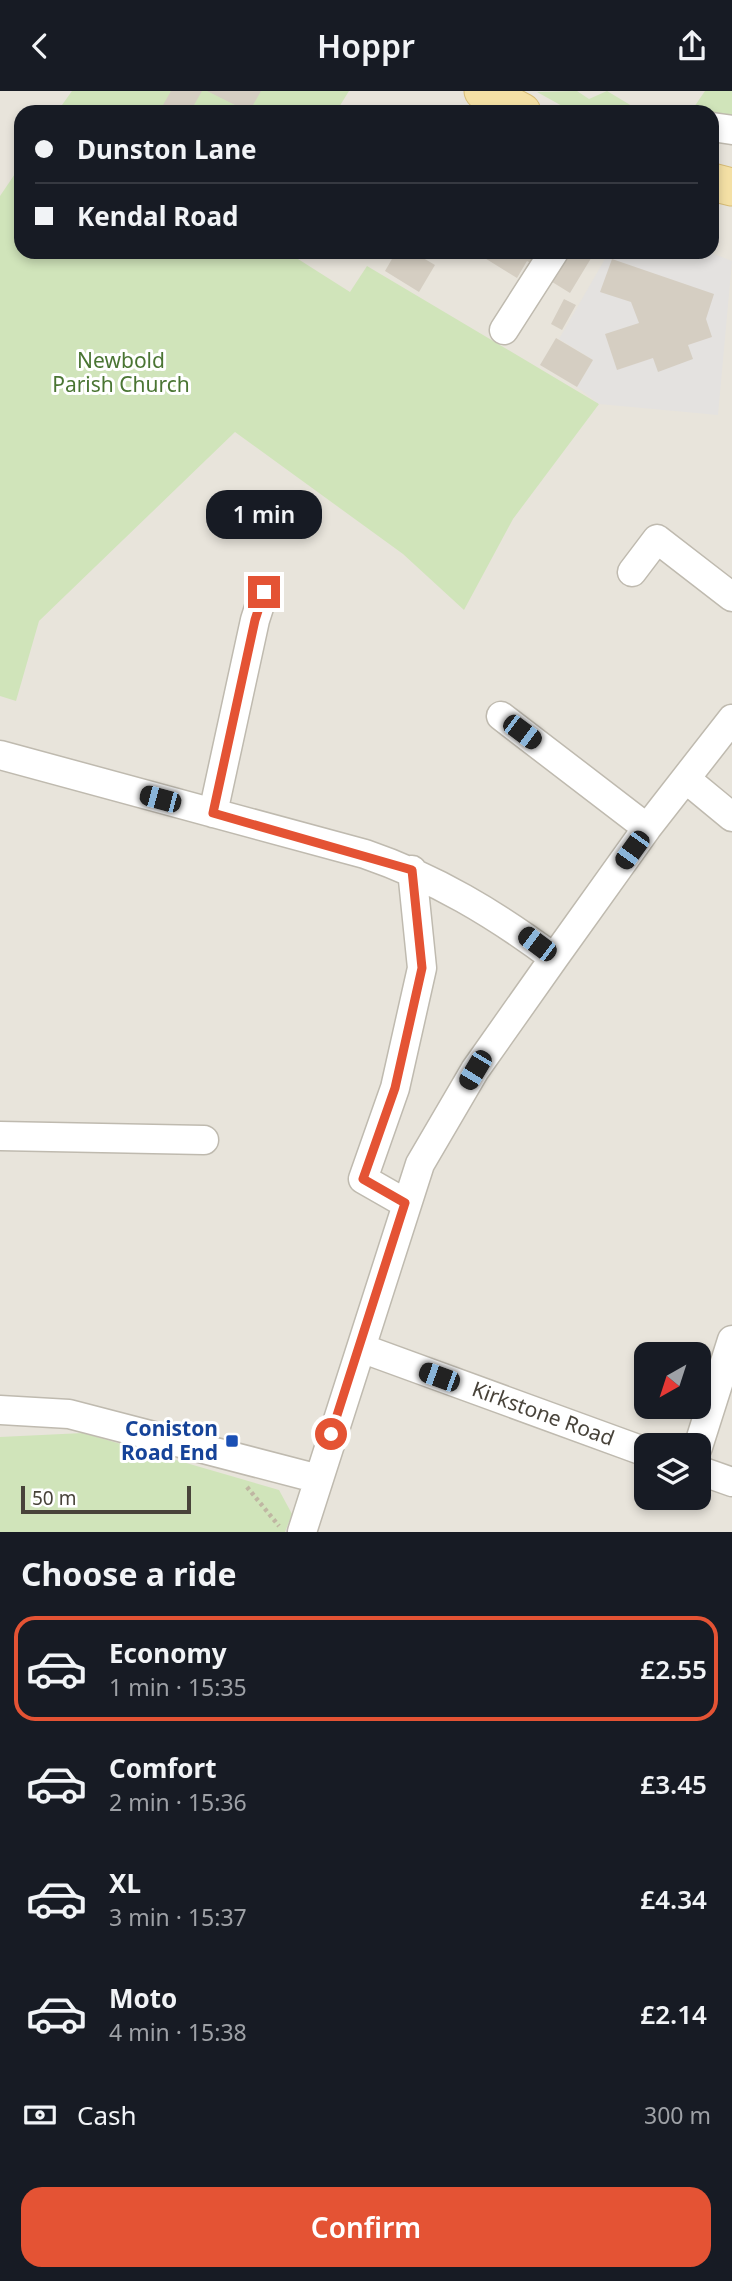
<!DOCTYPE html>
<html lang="en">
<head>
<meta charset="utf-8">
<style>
	:root { --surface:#171b24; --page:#20242c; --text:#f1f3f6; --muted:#9ea1a6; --line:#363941; --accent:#e45334 }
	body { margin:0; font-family:"Noto Sans",sans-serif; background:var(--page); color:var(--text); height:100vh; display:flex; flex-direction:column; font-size:26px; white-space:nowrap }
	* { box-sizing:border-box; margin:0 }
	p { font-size:23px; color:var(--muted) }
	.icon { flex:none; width:38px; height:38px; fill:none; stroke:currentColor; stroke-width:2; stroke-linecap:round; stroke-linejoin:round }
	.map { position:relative; height:1441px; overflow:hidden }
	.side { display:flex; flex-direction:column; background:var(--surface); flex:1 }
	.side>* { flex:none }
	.banner { position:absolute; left:14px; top:14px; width:705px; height:154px; border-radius:21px; box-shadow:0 4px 10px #0003; display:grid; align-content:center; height:154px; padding:0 21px; background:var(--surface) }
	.needle { width:46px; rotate:219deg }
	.controls { position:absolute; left:634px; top:1251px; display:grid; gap:14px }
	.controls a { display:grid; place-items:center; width:77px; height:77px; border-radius:14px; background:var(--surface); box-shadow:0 4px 10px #0003; font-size:35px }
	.scale { position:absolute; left:21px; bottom:18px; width:170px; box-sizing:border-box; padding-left:7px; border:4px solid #48433a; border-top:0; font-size:19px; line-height:24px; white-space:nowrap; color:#48433a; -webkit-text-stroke:5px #fff; paint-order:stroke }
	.end { position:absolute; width:32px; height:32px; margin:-16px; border:9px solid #e45334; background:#fff; box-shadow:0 0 0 4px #fff }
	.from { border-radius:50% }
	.bubble { position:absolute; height:49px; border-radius:21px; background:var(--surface); box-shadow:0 4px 10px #0003; font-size:23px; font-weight:600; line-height:49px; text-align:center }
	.car { position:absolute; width:21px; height:42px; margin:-21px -10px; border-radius:9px; box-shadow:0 0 5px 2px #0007; background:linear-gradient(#222 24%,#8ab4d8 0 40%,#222 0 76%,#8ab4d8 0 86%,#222 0) }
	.banner b { display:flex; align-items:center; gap:24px; height:66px; font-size:26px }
	.banner b+b { border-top:2px solid var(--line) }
	.banner i { width:18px; height:18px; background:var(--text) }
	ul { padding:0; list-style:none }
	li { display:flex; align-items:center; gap:21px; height:105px; margin:0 14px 10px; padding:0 7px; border:4px solid transparent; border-radius:21px }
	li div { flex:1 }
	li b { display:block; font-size:26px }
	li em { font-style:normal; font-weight:600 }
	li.on { border-color:var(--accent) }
	li>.icon { width:63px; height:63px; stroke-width:1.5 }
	h2 { padding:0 21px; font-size:32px; line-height:84px }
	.pay { display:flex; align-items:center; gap:18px; height:77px; padding:0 21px; font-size:26px }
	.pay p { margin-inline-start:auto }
	.primary-button { display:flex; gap:14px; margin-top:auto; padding:14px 21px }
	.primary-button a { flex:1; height:80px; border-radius:21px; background:var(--accent); color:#fff; font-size:28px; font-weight:600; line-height:80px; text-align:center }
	header { display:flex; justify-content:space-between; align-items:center; height:91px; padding:0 21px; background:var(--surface); font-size:32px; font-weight:600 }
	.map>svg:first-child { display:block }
</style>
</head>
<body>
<header><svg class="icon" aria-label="back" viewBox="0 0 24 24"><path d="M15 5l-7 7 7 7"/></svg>Hoppr<svg class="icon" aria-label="share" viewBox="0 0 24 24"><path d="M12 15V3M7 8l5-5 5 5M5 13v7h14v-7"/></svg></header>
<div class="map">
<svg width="732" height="1441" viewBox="0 0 732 1441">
	<rect width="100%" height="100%" fill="#f4f2ec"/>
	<path fill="#e8e4db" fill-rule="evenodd" d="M0,0H732V1441H0ZM21,21H712V161H21ZM646,1264H698V1316H646ZM646,1354H698V1407H646Z"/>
	<path fill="#d0e4ba" d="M72,0H349L336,21H57Z
		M577,0L589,8L607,0L642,21H573L537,1Z
		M705,0H732V31L712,28V21L692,19Z
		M21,74V161H287L350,201L367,175L599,313L513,428L464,519L403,463L235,341L39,530L16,610L0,605V105Z
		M83,1342L279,1399L292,1423L285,1441H0V1346Z"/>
	<path fill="#e4e2e0" d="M609,161H709L732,170L718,324L599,313L577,296L593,269L559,248Z"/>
	<path fill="#d5cec2" d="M171,0H202L190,21H159Z
		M207,0H261L249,21Z
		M396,161H413L435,174L419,201L385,180Z
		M475,161H544L536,175L527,170L517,187Z
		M566,161L593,164L570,202L549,189Z
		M612,168L714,203L706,228L712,246L688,254L693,268L658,281L653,267L617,279L605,243L639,232L631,211L600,201Z
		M564,208L576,214L562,239L551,233Z
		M556,247L593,269L577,296L540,274Z"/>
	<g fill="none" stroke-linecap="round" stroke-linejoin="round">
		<g stroke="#bfbaaf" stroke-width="31">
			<path id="minor" d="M712,36L732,39
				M504,239L554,161
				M632,481L657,448L732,506
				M501,625L647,737
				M0,664L365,763C435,787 495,823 554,867
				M686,688L732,726
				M213,722L255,529L264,501
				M0,1045L204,1049
				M405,1112L363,1088L395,997L422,877L412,779
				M361,1257L646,1361
				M0,1319L69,1323L319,1388
				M698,1356L732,1249
				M698,1379L732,1391
				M302,1441L420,1073L475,979L554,867L647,737L732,628"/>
		</g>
		<g stroke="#d8bd76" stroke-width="39">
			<path id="major" d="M483,0L522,21
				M712,91L732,96"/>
		</g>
		<path stroke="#bfb6a2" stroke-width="4.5" stroke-dasharray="3.5 3.5" stroke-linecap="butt" d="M247,1396L279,1435"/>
		<use href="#minor" stroke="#fff" stroke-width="28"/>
		<use href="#major" stroke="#f4e0a5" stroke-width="37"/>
	</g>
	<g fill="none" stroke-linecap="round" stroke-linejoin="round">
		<path stroke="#e45334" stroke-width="9" d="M264,501L255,529L213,722L412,779L422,877L395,997L363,1088L405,1112L331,1343"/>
	</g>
	<rect fill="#1a4fb4" stroke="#fff" stroke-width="2.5" x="225" y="1343" width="14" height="14" rx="3.5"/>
	<g text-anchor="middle" stroke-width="6" stroke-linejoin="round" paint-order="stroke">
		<g font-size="21" fill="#4a7533" stroke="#fff">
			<text x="121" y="277">Newbold<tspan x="121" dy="24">Parish Church</tspan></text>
		</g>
		<g font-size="21" fill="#48433a" stroke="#fff">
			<text transform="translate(543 1323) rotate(20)" y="7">Kirkstone Road</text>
		</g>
		<g font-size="21" font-weight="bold" fill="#164399" stroke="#fff" text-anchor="end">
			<text x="218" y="1345">Coniston<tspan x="218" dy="24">Road End</tspan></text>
		</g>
	</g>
</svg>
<div class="controls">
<a><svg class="needle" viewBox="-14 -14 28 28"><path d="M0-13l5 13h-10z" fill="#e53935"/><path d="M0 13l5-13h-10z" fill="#9ea1a6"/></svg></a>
<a><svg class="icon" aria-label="layers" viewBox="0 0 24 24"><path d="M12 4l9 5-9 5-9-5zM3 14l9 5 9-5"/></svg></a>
</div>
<div class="scale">50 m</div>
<i class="end from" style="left:331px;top:1343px"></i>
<i class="end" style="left:264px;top:501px"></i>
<div class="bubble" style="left:206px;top:399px;width:116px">1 min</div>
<i class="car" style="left:522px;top:641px;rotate:127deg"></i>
<i class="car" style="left:160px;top:708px;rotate:285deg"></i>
<i class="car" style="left:632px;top:759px;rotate:216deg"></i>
<i class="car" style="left:537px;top:853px;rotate:307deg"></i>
<i class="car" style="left:475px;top:979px;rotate:211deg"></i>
<i class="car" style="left:439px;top:1286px;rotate:290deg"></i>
<div class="banner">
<b><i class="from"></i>Dunston Lane</b>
<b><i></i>Kendal Road</b>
</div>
</div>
<section class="side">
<h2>Choose a ride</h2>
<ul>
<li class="on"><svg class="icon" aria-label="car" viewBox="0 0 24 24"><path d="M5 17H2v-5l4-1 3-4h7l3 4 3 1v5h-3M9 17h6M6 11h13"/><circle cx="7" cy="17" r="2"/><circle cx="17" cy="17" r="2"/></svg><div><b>Economy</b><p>1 min · 15:35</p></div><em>£2.55</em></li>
<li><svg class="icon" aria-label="car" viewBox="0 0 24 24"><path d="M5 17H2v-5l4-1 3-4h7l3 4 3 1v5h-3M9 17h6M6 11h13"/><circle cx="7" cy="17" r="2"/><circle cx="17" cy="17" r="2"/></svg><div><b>Comfort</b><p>2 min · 15:36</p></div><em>£3.45</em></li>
<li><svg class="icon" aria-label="car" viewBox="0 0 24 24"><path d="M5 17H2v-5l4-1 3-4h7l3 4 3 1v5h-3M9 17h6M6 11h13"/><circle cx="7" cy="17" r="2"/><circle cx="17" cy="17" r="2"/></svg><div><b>XL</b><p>3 min · 15:37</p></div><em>£4.34</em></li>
<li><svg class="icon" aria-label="car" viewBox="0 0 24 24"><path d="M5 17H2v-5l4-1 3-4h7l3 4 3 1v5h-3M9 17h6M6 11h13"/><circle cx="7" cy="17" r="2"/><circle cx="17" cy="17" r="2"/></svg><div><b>Moto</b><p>4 min · 15:38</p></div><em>£2.14</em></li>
</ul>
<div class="pay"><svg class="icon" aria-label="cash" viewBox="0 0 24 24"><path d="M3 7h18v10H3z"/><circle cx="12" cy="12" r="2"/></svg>Cash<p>300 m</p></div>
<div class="primary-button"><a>Confirm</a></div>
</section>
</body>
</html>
